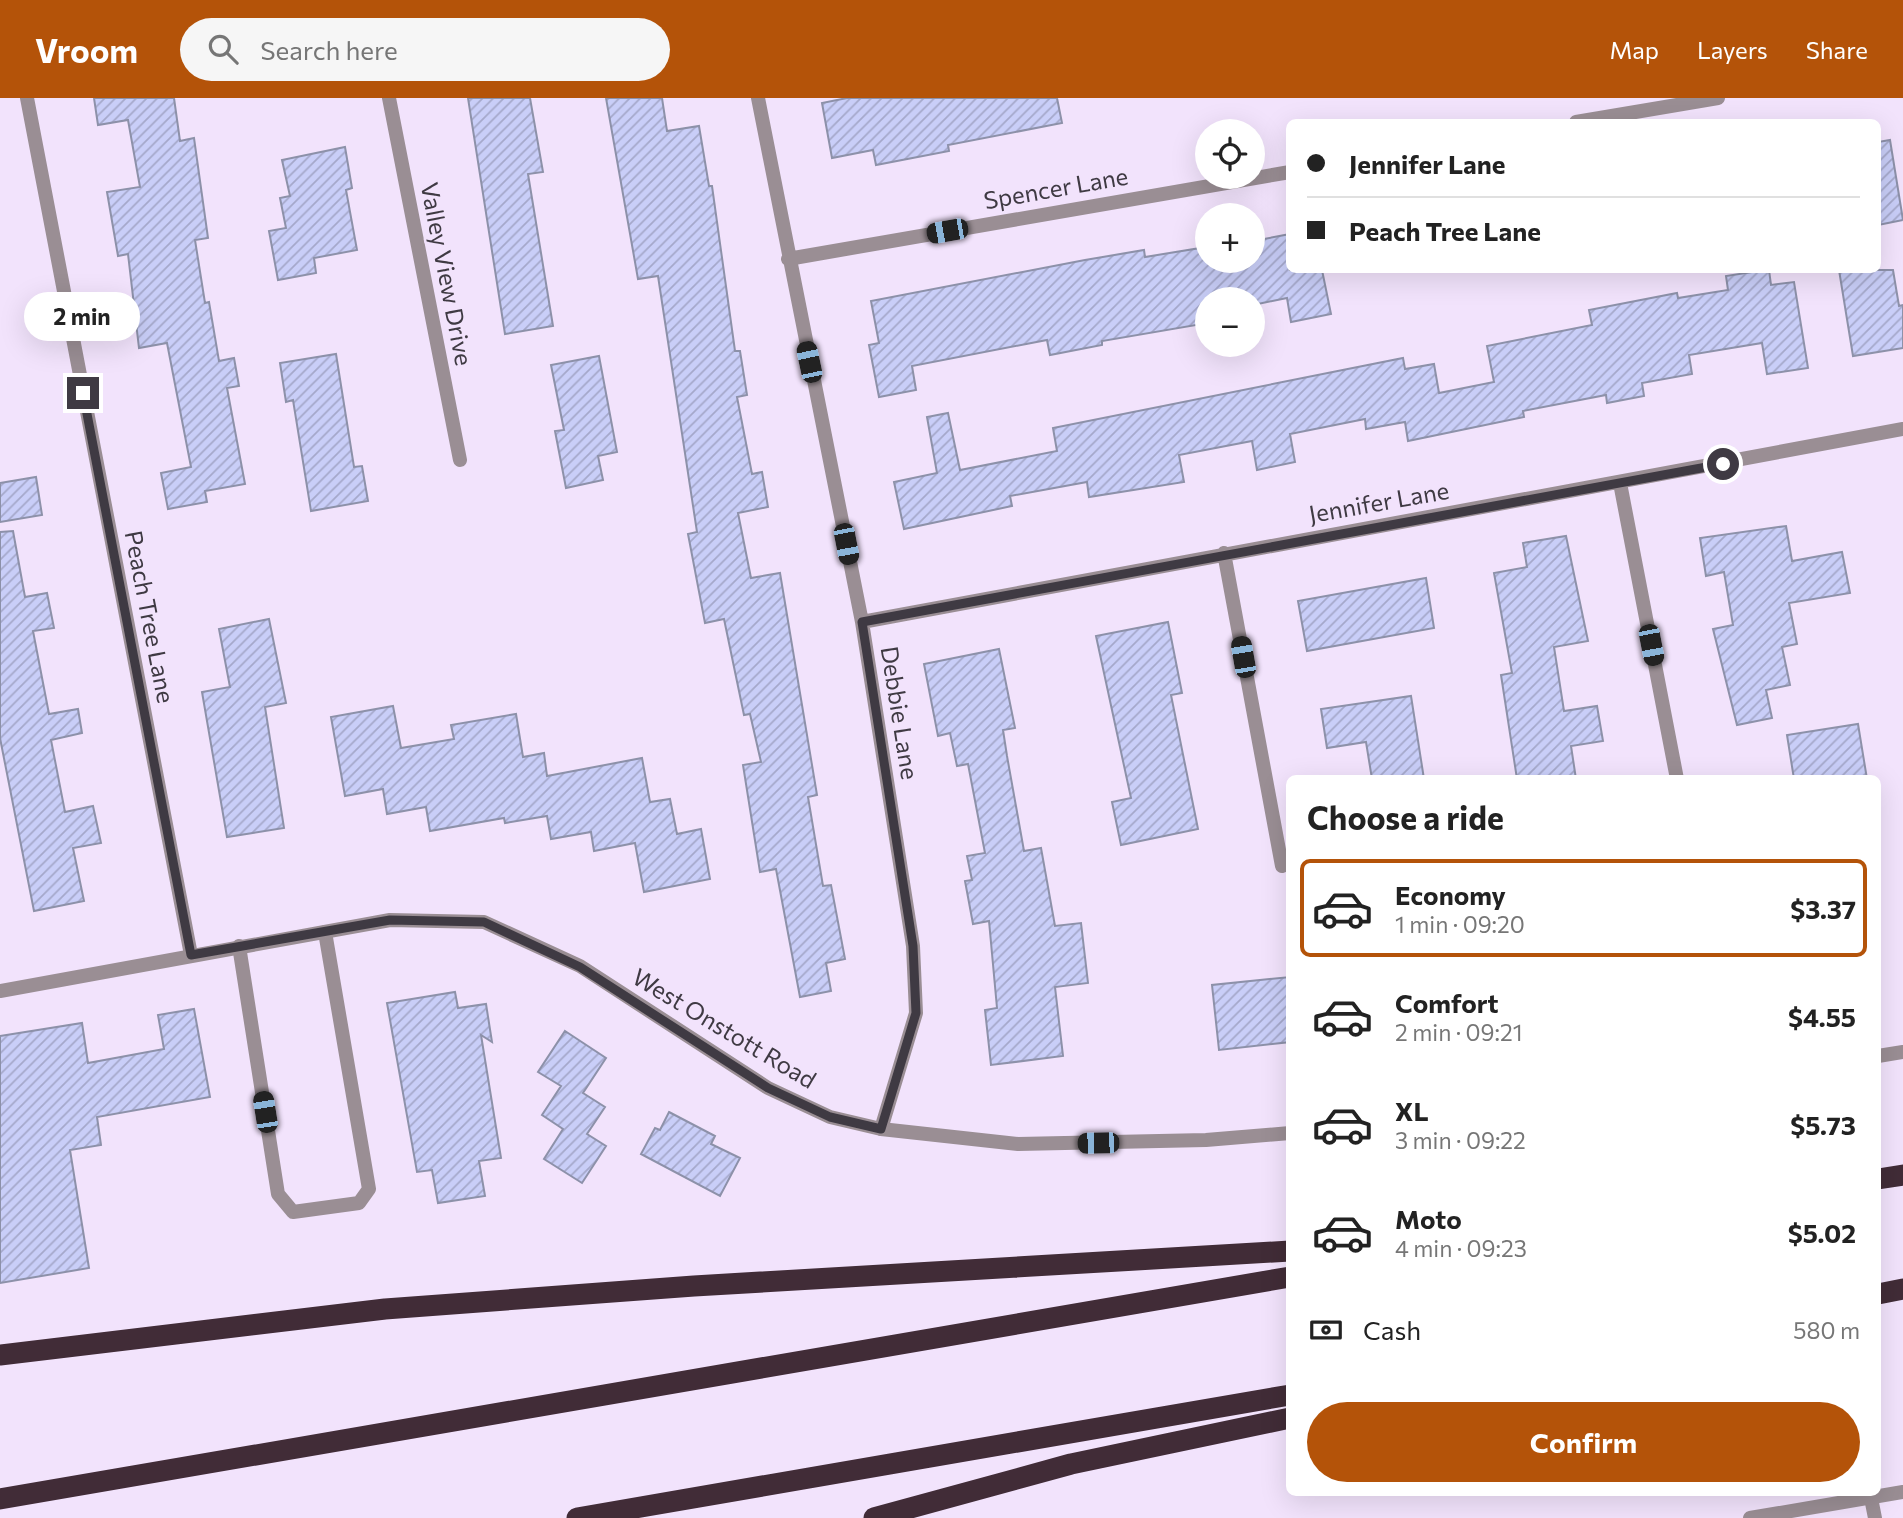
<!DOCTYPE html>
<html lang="en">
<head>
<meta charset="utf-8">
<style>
	:root { --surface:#fff; --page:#f6f6f6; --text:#222; --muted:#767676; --line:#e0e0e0; --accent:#b45309 }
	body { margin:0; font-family:Commissioner,sans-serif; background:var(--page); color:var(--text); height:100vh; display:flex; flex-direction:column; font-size:26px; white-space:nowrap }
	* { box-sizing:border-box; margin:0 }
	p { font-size:23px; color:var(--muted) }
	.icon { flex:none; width:38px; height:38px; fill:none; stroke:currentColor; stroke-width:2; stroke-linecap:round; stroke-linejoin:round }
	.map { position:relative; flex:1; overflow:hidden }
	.sheet { position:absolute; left:1286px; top:677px; width:595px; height:721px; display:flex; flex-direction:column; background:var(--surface); border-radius:10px; box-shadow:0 7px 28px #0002 }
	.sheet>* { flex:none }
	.guide { position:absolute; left:1286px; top:21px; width:595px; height:154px; border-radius:10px; box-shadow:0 7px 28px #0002; display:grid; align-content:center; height:154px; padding:0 21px; background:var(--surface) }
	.buttons { position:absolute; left:1195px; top:21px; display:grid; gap:14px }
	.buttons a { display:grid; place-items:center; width:70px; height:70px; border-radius:50%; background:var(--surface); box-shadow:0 7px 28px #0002; font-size:35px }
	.end { position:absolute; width:32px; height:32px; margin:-16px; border:9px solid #3f3a43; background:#fff; box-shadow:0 0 0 4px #fff }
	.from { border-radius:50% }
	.bubble { position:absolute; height:49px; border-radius:24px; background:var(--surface); box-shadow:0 7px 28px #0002; font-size:23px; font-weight:700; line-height:49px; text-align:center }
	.car { position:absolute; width:21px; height:42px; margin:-21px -10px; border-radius:9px; box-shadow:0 0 5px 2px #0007; background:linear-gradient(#222 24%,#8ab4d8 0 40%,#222 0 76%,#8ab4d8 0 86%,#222 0) }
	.guide b { display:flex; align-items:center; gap:24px; height:66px; font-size:26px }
	.guide b+b { border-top:2px solid var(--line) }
	.guide i { width:18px; height:18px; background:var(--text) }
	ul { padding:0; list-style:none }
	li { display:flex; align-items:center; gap:21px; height:98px; margin:0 14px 10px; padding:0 7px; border:4px solid transparent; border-radius:10px }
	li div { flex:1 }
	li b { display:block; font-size:26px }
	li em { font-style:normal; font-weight:700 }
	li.current { border-color:var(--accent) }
	li>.icon { width:63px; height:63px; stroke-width:1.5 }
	h2 { padding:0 21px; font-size:32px; line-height:84px }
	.pay { display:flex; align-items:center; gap:18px; height:77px; padding:0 21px; font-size:26px }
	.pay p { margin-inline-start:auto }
	.action { display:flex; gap:14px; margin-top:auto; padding:14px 21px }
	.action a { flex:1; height:80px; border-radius:42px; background:var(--accent); color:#fff; font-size:28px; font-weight:700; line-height:80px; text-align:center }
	header { display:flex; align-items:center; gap:42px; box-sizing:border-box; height:98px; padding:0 35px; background:var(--accent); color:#fff }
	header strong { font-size:33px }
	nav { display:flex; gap:38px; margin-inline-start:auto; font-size:24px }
	.search { width:490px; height:63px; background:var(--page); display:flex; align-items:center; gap:18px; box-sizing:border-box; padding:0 24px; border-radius:38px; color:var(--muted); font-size:26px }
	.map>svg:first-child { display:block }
</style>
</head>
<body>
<header>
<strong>Vroom</strong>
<div class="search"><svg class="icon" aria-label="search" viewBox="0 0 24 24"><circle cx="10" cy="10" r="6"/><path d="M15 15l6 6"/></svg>Search here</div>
<nav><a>Map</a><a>Layers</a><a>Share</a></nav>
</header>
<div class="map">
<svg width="1903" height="1420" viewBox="0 0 1903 1420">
	<defs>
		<pattern id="building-hatch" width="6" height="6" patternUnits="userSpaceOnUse" patternTransform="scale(1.75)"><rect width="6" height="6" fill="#c9cef8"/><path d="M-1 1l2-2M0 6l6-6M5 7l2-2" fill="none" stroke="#a5a8ca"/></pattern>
	</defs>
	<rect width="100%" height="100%" fill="#f2e3fc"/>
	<path fill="url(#building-hatch)" stroke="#8d91a9" stroke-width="2" d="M94,0H174L180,43L194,40L208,140L195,142L205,205L209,204L219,263L234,260L239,288L227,290L245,386L205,393L207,404L168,411L161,375L191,369L167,245L139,250L128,156L118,158L107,94L140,89L128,22L98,27Z
		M468,0H530L543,74L528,76L553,228L505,236Z
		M606,0H662L667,33L699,28L709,88H712L735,253H740L747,297L737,299L752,376L762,374L768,409L738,415L751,480L780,475L817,697L808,699L823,788L831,787L845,861L826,865L831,893L800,899L776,771L760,774L743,667L761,664L750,616L744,617L724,521L705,525L688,436L697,434L658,178L638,181Z
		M847,0H1057L1062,25L948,47L949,53L876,67L873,52L832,60L822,5Z
		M1890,42L1903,122L1878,127V44Z
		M345,49L352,90L346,92L357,152L314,160L316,175L278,182L269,133L286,130L280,100L290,98L282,62Z
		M1290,136V172H1322L1331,216L1291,224L1287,200L1253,207V201H1208V225L1102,243V247L1050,257L1047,242L912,268L916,292L879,299L869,247L879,245L871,203L1085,162L1144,152L1145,159L1206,149L1208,141V163H1253V143Z
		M1765,172H1769L1771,187L1794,184L1808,270L1767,276L1762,245L1689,257L1692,276L1642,285L1644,298L1607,305L1606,297L1523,313L1524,319L1408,343L1405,324L1366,331L1365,321L1290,336L1295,364L1257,372L1252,343L1179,357L1184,384L1089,399L1087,384L1010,398L1012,408L904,431L894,384L937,375L927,319L948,315L960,372L1057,353L1053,330L1403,260L1405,271L1434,266L1439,295L1494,284L1487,248L1592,227L1589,212L1677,195L1678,200L1728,192L1726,178Z
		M1839,172H1893L1899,208L1903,207V250L1853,258Z
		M336,256L354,369L362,368L368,403L311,413L293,302L286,304L280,265Z
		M599,258L617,354L598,358L603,382L566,390L555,333L564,332L551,267Z
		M36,379L42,417L0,424V385Z
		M1786,428L1792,463L1842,454L1850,495L1789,505L1797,546L1782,549L1790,587L1766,592L1772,620L1737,627L1713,531L1733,527L1724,474L1706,478L1700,440Z
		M13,433L25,499L47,495L54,530L33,533L49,616L78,611L82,635L51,642L65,714L93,708L101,745L73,750L84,803L34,813L0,640V434Z
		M1566,438L1588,543L1554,549L1564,613L1597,608L1603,643L1571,648L1576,681H1517L1501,577L1512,575L1494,475L1527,469L1523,445Z
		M1426,480L1434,530L1307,553L1298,503Z
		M269,521L286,605L265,609L284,730L227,739L202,594L230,589L219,531Z
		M1168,524L1182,595L1171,597L1198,731L1121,747L1112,704L1131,700L1096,538Z
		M999,551L1015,630L1003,632L1007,658L1024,753L1041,750L1055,828L1081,825L1088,885L1055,889L1063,958L991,967L985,912L997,910L989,823L973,826L965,783L972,782L967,758L985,755L968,666L957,668L950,635L938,638L924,566Z
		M1411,598L1424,681H1372L1366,644L1327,650L1321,611Z
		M393,608L401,650L454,641L451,627L516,616L523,659L544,655L547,678L642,660L650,704L670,701L677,736L701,731L710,781L644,794L635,745L594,753L591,734L551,741L547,718L505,725L504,720L430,733L426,709L387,716L383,691L345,698L331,619Z
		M1858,626L1867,681H1794L1787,637Z
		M1290,879V944L1219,952L1212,887Z
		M455,894L458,910L486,906L492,944L481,937L501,1060L479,1063L485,1098L438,1105L432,1072L417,1074L387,905Z
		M194,911L210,999L97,1019L101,1047L70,1052L89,1170L0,1185V938L82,925L88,965L164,951L158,917Z
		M565,933L606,960L583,995L605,1009L587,1036L606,1048L582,1085L544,1061L563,1031L542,1017L561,988L538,974Z
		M669,1014L715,1038L711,1046L740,1060L720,1098L641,1056L655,1030L660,1032Z"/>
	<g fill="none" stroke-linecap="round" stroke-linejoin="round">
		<path stroke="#9a8e94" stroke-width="14" d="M239,848L278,1096L293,1114L359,1105L369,1091L325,834
			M1871,1400L1875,1420"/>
		<path stroke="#9a8e94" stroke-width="14" d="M27,0L191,857
			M389,0L460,362
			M758,0L862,524L913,848L916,915L881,1031
			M1576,24L1718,0
			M788,161L1290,74
			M1620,385L1677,681
			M1224,455L1282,768
			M862,524L1903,331"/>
		<path stroke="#9a8e94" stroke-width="14" d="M0,893L390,822L484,824L580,868L768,990L830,1019L881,1031L1018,1046L1206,1042L1290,1035
			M1878,958L1903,954
			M1750,1420L1903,1394"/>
		<path stroke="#412c37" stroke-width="21" d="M1878,1081L1903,1077
			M1878,1196L1903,1191
			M0,1257L385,1211L694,1188L1290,1153
			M0,1401L1290,1179
			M577,1420L1290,1297
			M874,1420L1071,1366L1290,1320"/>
	</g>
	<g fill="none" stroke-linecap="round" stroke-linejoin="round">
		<path stroke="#3f3a43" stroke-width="9" d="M83,295L191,857L390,822L484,824L580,869L768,990L830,1019L881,1031L916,915L913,848L862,524L1723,366"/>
	</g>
	<g text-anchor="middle" stroke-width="5" stroke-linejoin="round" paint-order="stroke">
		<g font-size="24" fill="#3f3a43" stroke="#f2e3fc">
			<text transform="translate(1056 91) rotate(-10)" y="8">Spencer Lane</text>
			<text transform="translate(446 176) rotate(79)" y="8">Valley View Drive</text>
			<text transform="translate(1379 405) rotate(-10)" y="8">Jennifer Lane</text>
			<text transform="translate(149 519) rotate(79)" y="8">Peach Tree Lane</text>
			<text transform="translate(899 615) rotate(81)" y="8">Debbie Lane</text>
			<text transform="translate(724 931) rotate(31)" y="8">West Onstott Road</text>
		</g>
	</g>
</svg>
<div class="buttons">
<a><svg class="icon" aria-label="locate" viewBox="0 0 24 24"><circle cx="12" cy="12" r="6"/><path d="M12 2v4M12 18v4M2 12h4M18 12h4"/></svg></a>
<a>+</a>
<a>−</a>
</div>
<i class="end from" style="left:1723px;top:366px"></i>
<i class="end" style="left:83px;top:295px"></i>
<div class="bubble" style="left:24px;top:194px;width:116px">2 min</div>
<i class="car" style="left:947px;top:133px;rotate:260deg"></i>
<i class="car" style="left:809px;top:264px;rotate:348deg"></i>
<i class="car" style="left:846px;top:446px;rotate:169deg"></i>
<i class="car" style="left:1651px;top:547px;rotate:169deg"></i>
<i class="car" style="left:1243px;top:559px;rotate:350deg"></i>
<i class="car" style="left:265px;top:1014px;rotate:351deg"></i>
<i class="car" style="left:1098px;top:1045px;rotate:269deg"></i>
<div class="guide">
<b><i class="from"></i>Jennifer Lane</b>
<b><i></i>Peach Tree Lane</b>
</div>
<section class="sheet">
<h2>Choose a ride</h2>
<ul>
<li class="current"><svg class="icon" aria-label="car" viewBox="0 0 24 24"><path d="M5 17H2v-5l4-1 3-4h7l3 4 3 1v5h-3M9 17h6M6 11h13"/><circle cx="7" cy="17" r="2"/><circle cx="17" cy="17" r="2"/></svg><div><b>Economy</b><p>1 min · 09:20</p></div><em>$3.37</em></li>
<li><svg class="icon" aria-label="car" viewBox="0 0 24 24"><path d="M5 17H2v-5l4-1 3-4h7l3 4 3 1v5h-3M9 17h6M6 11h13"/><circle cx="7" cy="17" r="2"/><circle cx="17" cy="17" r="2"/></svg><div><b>Comfort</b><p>2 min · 09:21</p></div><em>$4.55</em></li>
<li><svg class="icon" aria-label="car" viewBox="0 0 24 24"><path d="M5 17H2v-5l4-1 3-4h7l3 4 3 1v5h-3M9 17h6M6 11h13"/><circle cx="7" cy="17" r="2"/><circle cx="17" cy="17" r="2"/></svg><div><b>XL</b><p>3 min · 09:22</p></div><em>$5.73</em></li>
<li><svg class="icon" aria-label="car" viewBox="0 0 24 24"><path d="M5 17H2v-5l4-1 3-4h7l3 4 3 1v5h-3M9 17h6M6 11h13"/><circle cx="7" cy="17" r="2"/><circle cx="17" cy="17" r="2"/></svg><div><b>Moto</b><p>4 min · 09:23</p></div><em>$5.02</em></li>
</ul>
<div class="pay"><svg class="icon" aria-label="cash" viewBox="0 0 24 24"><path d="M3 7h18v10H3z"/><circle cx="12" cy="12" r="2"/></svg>Cash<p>580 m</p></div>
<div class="action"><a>Confirm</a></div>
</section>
</div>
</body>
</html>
